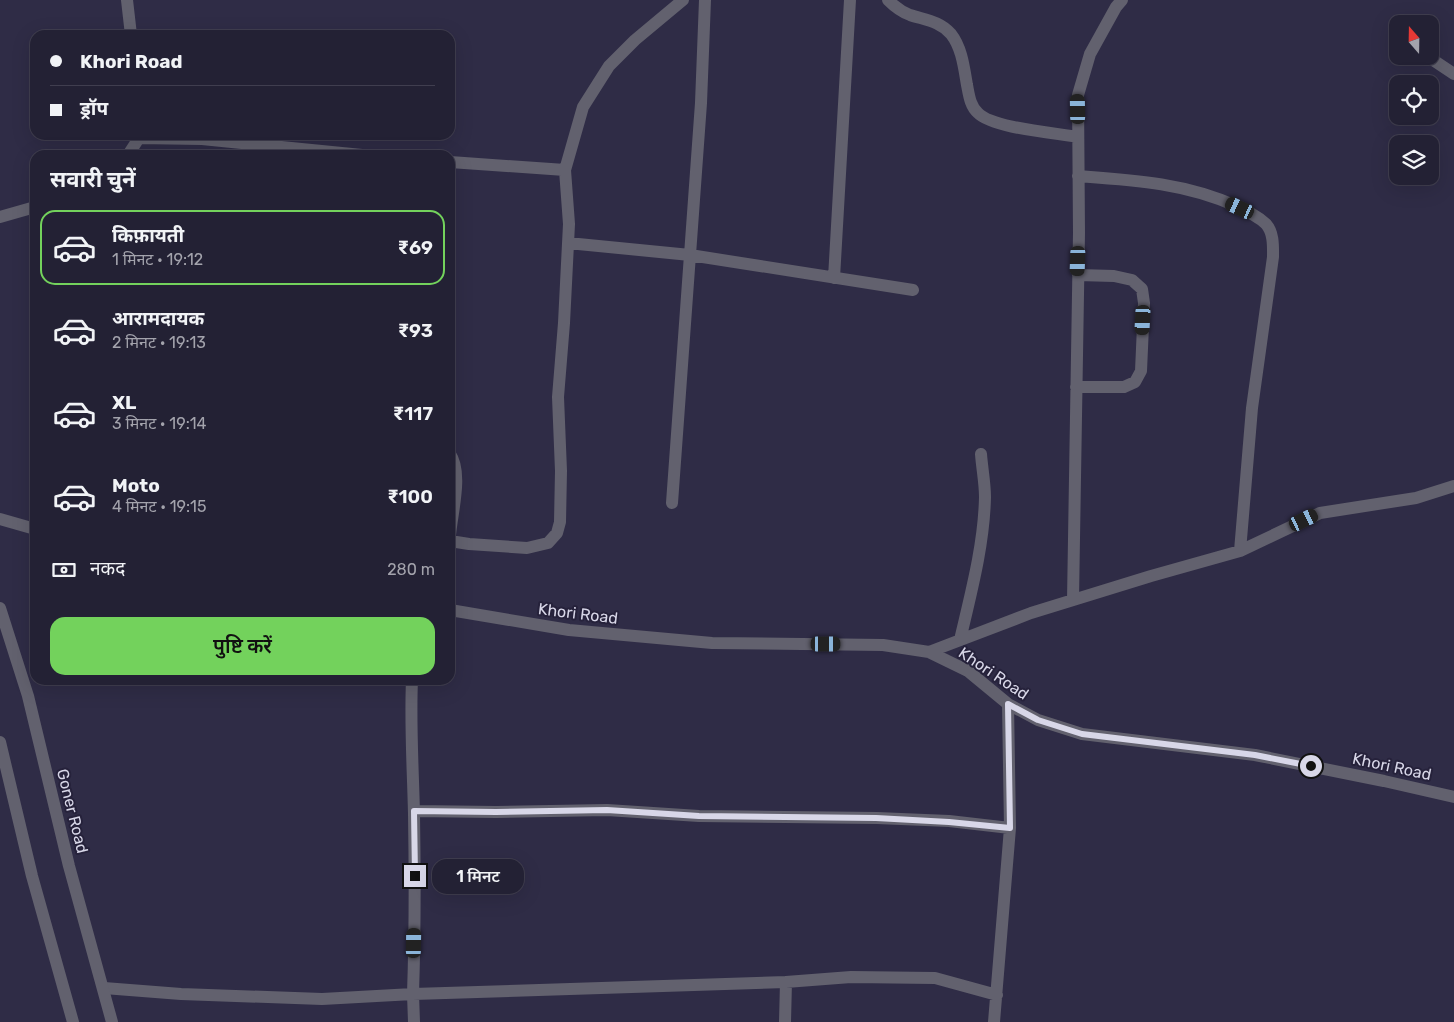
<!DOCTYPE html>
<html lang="hi">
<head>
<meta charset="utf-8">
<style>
	:root { --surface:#232134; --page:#2f2e40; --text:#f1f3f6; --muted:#a3a3ac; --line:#403e4f; --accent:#73d25c }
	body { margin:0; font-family:Rubik,"Noto Sans Devanagari",sans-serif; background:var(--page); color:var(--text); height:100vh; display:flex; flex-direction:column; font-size:19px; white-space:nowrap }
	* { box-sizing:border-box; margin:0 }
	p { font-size:16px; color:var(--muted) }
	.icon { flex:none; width:28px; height:28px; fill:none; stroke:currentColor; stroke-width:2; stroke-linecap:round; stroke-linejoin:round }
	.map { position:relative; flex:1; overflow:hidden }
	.side { position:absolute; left:30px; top:150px; width:425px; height:535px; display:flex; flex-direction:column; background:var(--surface); border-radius:15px; box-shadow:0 5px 20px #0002,0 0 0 1px var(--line) }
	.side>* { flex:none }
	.top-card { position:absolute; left:30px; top:30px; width:425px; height:110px; border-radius:15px; box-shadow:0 5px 20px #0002,0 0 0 1px var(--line); display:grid; align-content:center; height:110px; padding:0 20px; background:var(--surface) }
	.needle { width:32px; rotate:340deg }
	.buttons { position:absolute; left:1389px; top:15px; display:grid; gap:10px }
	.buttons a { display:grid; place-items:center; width:50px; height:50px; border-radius:10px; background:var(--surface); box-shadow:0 5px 20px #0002,0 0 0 1px var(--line); font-size:25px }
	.end { position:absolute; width:22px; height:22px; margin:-11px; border:6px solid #d8d7e8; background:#111; box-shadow:0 0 0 2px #111 }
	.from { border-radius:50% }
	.bubble { position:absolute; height:35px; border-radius:15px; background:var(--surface); box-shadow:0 5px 20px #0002,0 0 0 1px var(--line); font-size:16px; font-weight:600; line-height:35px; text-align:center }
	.car { position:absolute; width:15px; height:30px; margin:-15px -8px; border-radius:6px; box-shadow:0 0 4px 1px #0007; background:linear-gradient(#222 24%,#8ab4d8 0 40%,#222 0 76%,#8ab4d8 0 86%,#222 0) }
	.top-card b { display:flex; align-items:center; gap:18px; height:48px; font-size:19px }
	.top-card b+b { border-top:1px solid var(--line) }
	.top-card i { width:12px; height:12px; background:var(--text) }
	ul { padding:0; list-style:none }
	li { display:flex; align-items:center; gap:15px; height:75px; margin:0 10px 8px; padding:0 10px; border:2px solid transparent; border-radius:15px }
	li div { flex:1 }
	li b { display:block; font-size:19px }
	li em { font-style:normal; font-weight:600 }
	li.active { border-color:var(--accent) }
	li>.icon { width:45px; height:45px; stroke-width:1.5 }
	h2 { padding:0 20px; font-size:22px; line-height:60px }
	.pay { display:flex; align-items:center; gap:12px; height:55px; padding:0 20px; font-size:19px }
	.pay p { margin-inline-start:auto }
	.action { display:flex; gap:10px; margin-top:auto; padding:10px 20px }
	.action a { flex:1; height:58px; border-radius:15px; background:var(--accent); color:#111; font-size:20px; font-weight:600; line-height:58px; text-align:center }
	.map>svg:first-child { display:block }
</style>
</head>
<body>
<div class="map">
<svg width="1454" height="1022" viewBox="0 0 1454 1022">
	<rect width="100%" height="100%" fill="#2f2c46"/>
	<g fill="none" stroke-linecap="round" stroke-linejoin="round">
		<path stroke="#62616e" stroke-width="12" d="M127,0L131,35
			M888,0C894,6 902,12 910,15C925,20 940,21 951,34C962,48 964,68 967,85C969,95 970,106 978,113C992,128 1056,133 1078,137
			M1427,56L1454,74
			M139,138L202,139L362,155
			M128,155L139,138V135
			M450,162L565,170L569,224L564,323L558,397L561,471L560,522L557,533L548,543L527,548L469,544L450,541
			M565,170L583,107L609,66L635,40L683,0
			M1078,176C1133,180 1185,183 1236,206C1247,211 1258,216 1266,224C1274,233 1273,247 1273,257L1252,408L1240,551
			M0,217L35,207
			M568,243L690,255L913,290
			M834,278L850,0
			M1076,387H1124L1135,382L1141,371L1144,303L1142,289L1132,280L1114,276L1078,275
			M450,454C463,473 452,512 450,535
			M672,503L701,103L705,0
			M0,519L35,529
			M1073,600L1079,233L1078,95L1090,54L1116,7L1122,0
			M450,610L569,630L712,643L883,645L929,652L968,671L1008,704L1038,720L1082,734L1255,755L1384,781L1454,797
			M960,640C971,593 984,545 985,497C985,483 982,468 981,454
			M929,652L1031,613L1151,576L1240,551L1320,513L1416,498L1454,486
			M414,811L496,812L607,810L699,816L877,818L949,821L1010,828
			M104,988L181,994L322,999L413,994C415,934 415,874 414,814C413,769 410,725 412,680
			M414,1022L413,994L786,982
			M785,1022L786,982L851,977L935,978L997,995
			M994,1022L1010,828L1008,704"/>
		<path stroke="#62616e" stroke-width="12" d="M0,608L28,696L69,866L112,1022
			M0,742L32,876L73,1022"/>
	</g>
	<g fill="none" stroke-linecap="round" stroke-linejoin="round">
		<path stroke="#d8d7e8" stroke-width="6" d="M415,876L414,811L496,812L607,810L699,816L876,818L949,822L1010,828L1008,704L1038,720L1082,734L1255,755L1311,766"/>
	</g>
	<g text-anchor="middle" stroke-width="4" stroke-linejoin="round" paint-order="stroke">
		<g font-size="16" fill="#d8d7e8" stroke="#26223b">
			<text transform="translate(578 613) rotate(7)" y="6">Khori Road</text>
			<text transform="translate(994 673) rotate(34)" y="6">Khori Road</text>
			<text transform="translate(1392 766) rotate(12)" y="6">Khori Road</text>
			<text transform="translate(73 811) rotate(76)" y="6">Goner Road</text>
		</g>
	</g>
</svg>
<div class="buttons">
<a><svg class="needle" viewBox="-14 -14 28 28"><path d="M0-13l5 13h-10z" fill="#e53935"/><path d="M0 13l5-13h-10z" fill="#a3a3ac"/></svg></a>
<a><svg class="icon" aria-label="locate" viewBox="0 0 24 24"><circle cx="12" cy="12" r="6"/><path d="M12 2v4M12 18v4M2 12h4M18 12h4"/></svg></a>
<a><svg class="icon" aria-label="layers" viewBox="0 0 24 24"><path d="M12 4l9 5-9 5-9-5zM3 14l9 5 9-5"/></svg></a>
</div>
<i class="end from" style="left:1311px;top:766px"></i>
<i class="end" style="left:415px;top:876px"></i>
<div class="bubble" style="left:432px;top:859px;width:92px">1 मिनट</div>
<i class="car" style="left:1078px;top:109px;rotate:359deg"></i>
<i class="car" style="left:1240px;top:208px;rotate:295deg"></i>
<i class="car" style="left:1078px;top:261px;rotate:182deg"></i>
<i class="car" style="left:1143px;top:320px;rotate:183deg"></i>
<i class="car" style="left:1304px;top:520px;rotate:64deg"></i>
<i class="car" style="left:826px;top:644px;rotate:90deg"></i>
<i class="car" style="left:414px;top:943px;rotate:1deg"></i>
<div class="top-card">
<b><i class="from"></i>Khori Road</b>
<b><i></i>ड्रॉप</b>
</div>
<section class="side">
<h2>सवारी चुनें</h2>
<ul>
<li class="active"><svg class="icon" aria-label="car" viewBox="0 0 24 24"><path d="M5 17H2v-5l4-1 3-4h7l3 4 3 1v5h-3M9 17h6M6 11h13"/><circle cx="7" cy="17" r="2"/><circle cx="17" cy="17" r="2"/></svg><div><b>किफ़ायती</b><p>1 मिनट · 19:12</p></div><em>₹69</em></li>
<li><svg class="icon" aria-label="car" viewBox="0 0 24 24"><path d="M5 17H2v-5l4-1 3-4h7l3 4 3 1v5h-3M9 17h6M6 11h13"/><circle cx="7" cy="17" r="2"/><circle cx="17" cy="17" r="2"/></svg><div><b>आरामदायक</b><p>2 मिनट · 19:13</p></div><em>₹93</em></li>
<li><svg class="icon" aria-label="car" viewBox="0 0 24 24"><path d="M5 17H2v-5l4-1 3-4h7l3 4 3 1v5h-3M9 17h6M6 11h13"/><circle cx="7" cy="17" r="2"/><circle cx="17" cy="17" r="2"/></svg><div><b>XL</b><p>3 मिनट · 19:14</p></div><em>₹117</em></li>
<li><svg class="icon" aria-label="car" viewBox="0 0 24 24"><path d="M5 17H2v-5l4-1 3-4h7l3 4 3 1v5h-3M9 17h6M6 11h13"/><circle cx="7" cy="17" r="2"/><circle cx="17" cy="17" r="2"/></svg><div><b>Moto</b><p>4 मिनट · 19:15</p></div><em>₹100</em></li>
</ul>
<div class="pay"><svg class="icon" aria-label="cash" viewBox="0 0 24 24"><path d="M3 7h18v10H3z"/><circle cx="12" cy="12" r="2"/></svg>नकद<p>280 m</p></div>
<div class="action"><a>पुष्टि करें</a></div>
</section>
</div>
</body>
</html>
